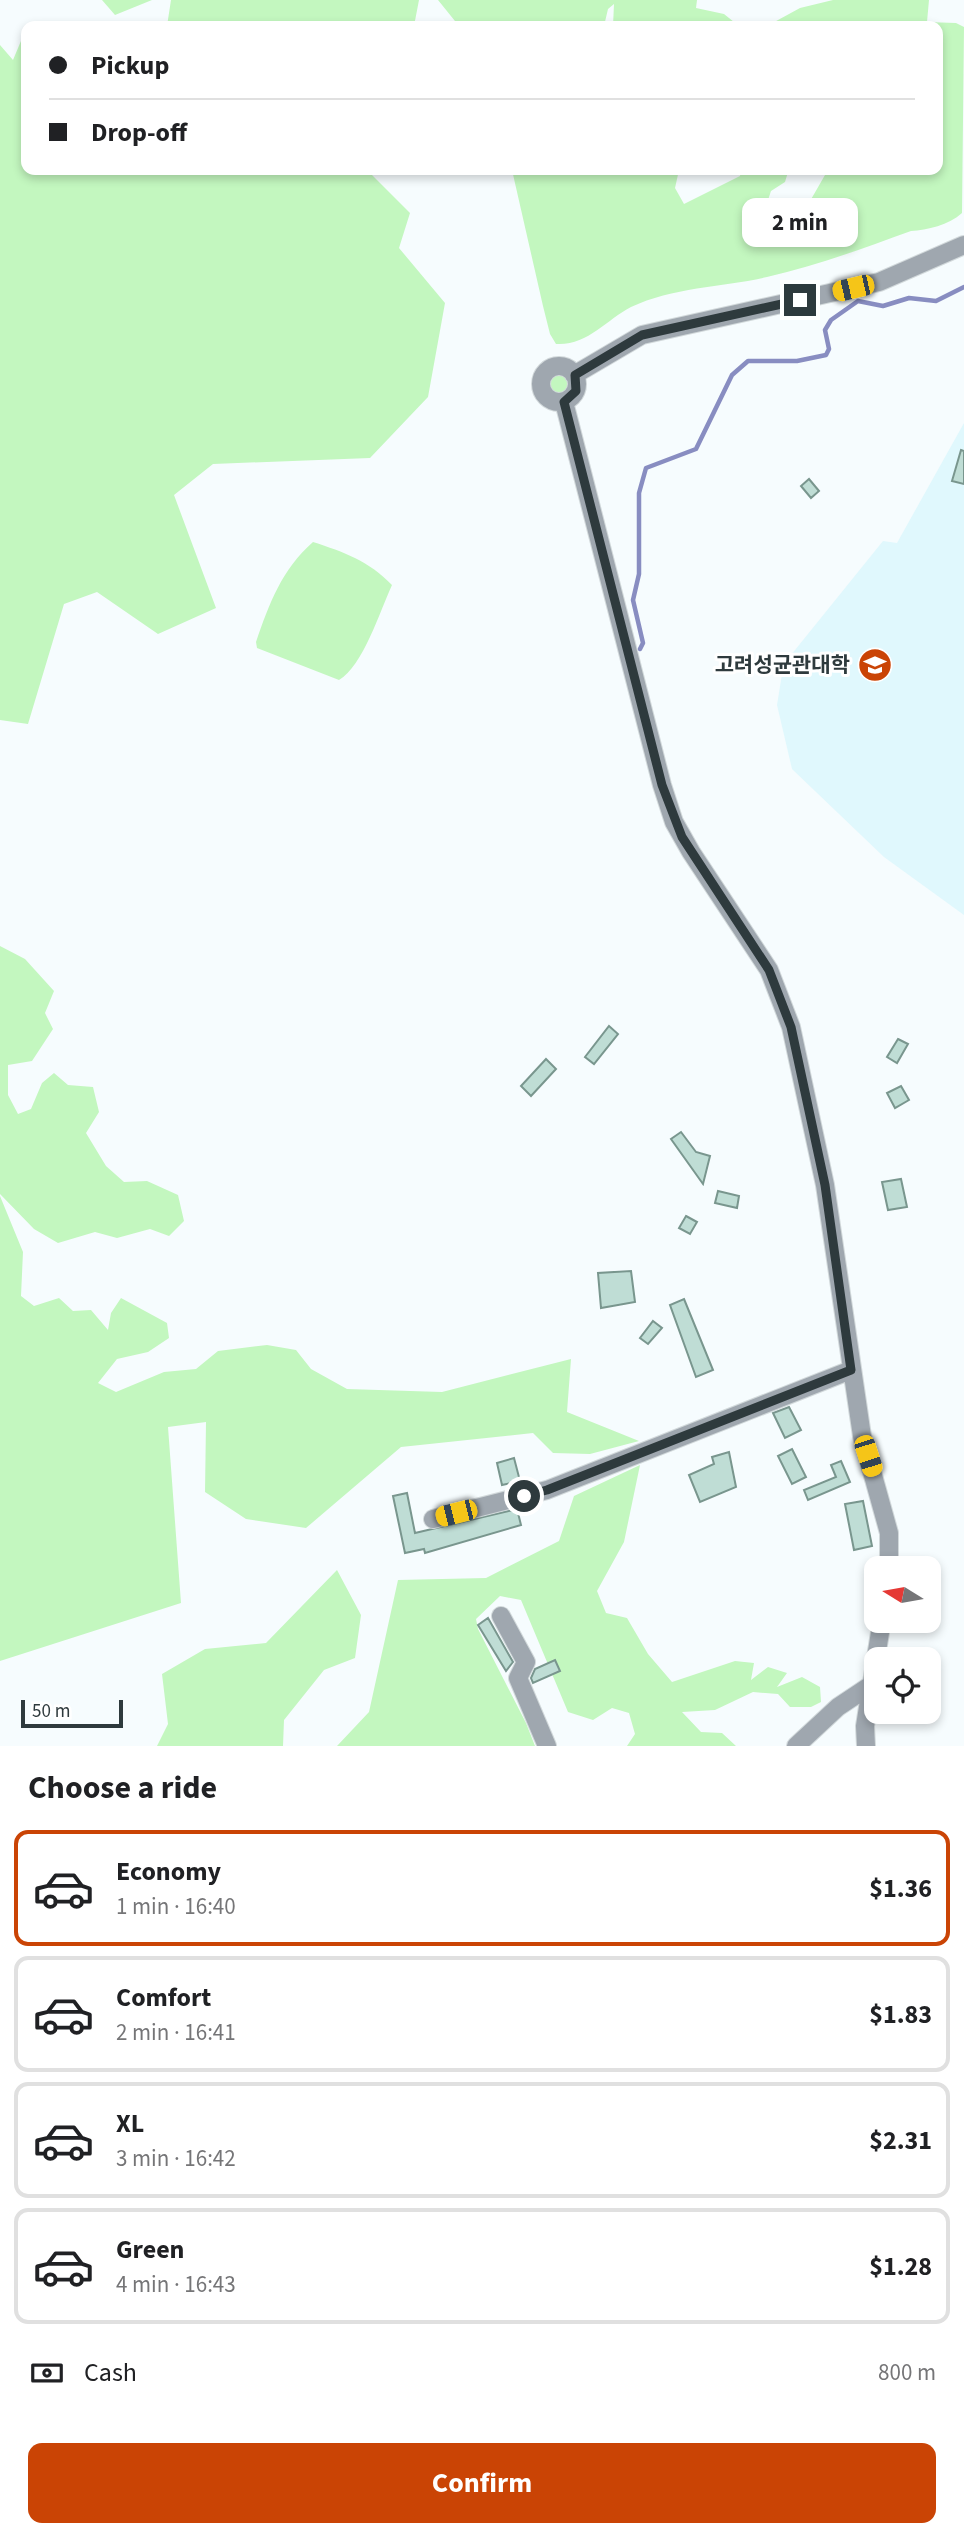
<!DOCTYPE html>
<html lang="en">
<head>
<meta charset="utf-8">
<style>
	:root { --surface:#fff; --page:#f6f6f6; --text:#202124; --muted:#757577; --line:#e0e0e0; --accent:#ca4405 }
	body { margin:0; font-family:"Source Sans 3","Noto Sans KR",sans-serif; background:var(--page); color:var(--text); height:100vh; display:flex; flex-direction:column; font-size:26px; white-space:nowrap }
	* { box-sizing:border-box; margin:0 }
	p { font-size:23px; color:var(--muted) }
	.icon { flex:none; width:38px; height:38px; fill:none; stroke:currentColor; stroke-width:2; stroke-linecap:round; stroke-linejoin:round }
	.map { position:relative; height:1746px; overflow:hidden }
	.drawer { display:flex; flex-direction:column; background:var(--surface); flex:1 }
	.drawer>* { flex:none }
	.top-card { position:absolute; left:21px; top:21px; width:922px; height:154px; border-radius:14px; box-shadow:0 4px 10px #0003; display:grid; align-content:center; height:154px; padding:0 28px; background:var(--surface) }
	.needle { width:46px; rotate:281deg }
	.fabs { position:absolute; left:864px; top:1556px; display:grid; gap:14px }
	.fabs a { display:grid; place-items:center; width:77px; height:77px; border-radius:14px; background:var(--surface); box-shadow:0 4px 10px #0003; font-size:35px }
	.scale { position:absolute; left:21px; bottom:18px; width:102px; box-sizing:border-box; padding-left:7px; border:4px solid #2e3a3d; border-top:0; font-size:19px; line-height:24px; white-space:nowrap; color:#2e3a3d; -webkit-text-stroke:5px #fff; paint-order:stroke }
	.end { position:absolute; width:32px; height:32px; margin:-16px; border:9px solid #2e3a3d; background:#fff; box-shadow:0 0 0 4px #fff }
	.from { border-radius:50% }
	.bubble { position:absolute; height:49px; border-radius:14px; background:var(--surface); box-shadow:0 4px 10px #0003; font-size:23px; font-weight:700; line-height:49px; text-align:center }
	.car { position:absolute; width:21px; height:42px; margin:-21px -10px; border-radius:9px; box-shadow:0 0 5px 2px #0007; background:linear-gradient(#f5c518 24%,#345 0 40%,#f5c518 0 76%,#345 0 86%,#f5c518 0) }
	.top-card b { display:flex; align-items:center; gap:24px; height:66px; font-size:26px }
	.top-card b+b { border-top:2px solid var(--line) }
	.top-card i { width:18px; height:18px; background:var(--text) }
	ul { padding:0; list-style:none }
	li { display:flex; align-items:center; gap:21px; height:116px; margin:0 14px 10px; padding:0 14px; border:4px solid var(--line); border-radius:14px }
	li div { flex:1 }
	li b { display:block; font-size:26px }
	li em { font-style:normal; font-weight:700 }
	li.selected { border-color:var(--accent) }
	li>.icon { width:63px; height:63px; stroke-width:1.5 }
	h2 { padding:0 28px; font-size:32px; line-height:84px }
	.pay { display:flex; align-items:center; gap:18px; height:77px; padding:0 28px; font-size:26px }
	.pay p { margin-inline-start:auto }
	.action { display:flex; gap:14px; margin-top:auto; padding:14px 28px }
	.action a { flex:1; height:80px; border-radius:14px; background:var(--accent); color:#fff; font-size:28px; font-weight:700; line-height:80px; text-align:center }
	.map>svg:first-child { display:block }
</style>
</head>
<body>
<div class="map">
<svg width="964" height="1746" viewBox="0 0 964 1746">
	<rect width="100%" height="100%" fill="#f6fcfe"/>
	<path fill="#e0f8fd" d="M964,423V915L884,857L792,769L777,705L782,674L791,655L883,541L897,543Z"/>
	<path fill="#c3f7bf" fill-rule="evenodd" d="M102,0H152L115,15Z
		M171,0H419L414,26H167Z
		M438,0H697L696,8L724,14L739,26H613L614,4L608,9L604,26H459Z
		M833,0H929L927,22L956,23L964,27L962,213C949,225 927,230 911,231C864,248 816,266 767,277C724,287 673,287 631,307C606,320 587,346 556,344L550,334L543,306L512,170H679L675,188L684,204L740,176L741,170H938V98L942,65L938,64V26H767L800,8ZM788,172L825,175L794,229H780L765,209L771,191L785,182Z
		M26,29V170H367L410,213L399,248L445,303L428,397L370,458L213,464L174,495L216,608L158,634L97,592L64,604L28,724L0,720V45L13,60Z
		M549 384a10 10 0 1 1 20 0a10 10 0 1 1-20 0Z
		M313,542C344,552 369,561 392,585C380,611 363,666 339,680L257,648L256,642C269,604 282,569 313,542Z
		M0,946L25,959L54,991L45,1013L53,1029L32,1061L8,1065V1095L18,1114L31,1109L42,1083L54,1073L68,1085L93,1087L99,1112L86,1133L106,1166L124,1182L147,1181L178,1195L184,1221L169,1236L150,1229L117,1238L95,1232L58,1243L34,1229L0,1194Z
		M0,1196L23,1252L21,1296L34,1306L59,1298L73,1311L91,1310L108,1330L111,1313L121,1298L167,1323L169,1338L148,1352L117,1359L98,1383L116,1392L164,1372L196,1369L218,1351L267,1345L296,1350L311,1369L347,1389L442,1392L571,1359L567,1412L639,1441L590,1454L553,1453L533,1433L401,1447L306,1528L246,1519L205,1492L206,1422L168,1427L181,1603L0,1661Z
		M640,1465L624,1542L597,1591L606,1613L627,1618L648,1654L672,1682L735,1661L754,1663L751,1680L768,1667L787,1673L777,1687L802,1677L820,1687L821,1702L811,1707H790L778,1694L753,1692L715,1710L682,1712L701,1732L722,1733L736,1746H627L635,1734L629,1713L612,1708L593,1720L568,1712L521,1600L500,1596L476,1619L478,1629L526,1723L535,1746H337L369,1712L398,1580L486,1578L559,1541L574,1496Z
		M337,1570L361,1615L355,1658L324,1670L284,1720L283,1746H157L168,1724L162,1674L205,1649L266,1643Z"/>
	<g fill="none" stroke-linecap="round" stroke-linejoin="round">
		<path stroke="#888dc1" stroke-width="4.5" d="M640,649L643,643L633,600L639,574V493L646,468L696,449L732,375L748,361H797L826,355L829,349L825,330L831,320L858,301L883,306L909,298L936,301L964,287"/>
	</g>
	<path fill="#bfddd5" stroke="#79968e" stroke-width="2" d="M961,450L964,451V484L952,481Z
		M809,479L819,491L811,498L801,486Z
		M609,1026L618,1034L594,1064L585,1057Z
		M898,1039L908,1044L897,1063L887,1057Z
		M546,1059L556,1069L531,1096L521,1086Z
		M901,1086L909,1100L895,1108L887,1093Z
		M681,1132L696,1152L710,1156L703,1184L671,1139Z
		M901,1179L907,1207L888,1210L882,1182Z
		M718,1191L739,1196L737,1208L715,1203Z
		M686,1216L697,1222L690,1234L679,1228Z
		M631,1271L635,1302L601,1308L598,1273Z
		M684,1299L713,1370L696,1377L670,1305Z
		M653,1321L662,1328L648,1344L640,1338Z
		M789,1407L801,1430L785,1438L773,1413Z
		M792,1449L806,1477L792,1484L778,1456Z
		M729,1452L736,1487L700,1502L689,1475L714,1464L712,1457Z
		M514,1458L520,1481L502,1485L497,1463Z
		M841,1461L850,1482L808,1500L804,1490L836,1477L831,1465Z
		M407,1493L415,1533L517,1509L521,1525L425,1553L424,1549L405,1553L393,1496Z
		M863,1501L872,1546L854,1550L845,1504Z
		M488,1618L513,1662L506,1671L478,1625Z
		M555,1660L560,1671L533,1683L531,1678L535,1669Z"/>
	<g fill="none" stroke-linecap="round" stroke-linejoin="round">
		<g stroke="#d2d9db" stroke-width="20">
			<path id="minor" d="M541 384a18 18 0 1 1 36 0a18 18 0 1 1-36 0Z
				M574,375L642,335L879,282L964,245
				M564,402L662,785L674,822L691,852L769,970L791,1027L825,1185L862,1436L889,1533V1568
				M433,1519L547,1490L851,1370
				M501,1616L526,1662L518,1678L547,1746
				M796,1746L838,1707L871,1685
				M866,1746L865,1726L882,1620"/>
		</g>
		<use href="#minor" stroke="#9fa7af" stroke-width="18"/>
	</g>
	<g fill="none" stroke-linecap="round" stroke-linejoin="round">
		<path stroke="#2e3a3d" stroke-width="9" d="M524,1496L547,1490L851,1370L825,1185L791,1027L769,970L682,837L662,785L564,402L576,391L575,375L642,335L800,300"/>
	</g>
	<defs>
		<g id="university-disc" transform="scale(1.75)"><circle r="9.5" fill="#ca4405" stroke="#fff"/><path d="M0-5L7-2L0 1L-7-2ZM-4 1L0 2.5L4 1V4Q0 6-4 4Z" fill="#fff"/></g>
	</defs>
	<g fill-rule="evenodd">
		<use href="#university-disc" x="875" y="665"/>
	</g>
	<g text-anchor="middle" stroke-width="6" stroke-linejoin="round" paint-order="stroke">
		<g font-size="21" font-weight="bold" fill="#2e3a3d" stroke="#fff" text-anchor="end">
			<text x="850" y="672">고려성균관대학</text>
		</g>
	</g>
</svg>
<div class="fabs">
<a><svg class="needle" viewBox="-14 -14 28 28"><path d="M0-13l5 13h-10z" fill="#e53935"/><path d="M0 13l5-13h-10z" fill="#757577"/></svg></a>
<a><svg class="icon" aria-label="locate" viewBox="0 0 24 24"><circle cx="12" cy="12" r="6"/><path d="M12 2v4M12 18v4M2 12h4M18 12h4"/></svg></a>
</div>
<div class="scale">50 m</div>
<i class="end from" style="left:524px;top:1496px"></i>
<i class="end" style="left:800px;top:300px"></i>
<div class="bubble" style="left:742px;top:198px;width:116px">2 min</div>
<i class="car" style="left:853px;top:288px;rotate:257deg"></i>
<i class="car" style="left:868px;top:1456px;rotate:162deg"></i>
<i class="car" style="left:456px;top:1513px;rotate:256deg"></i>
<div class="top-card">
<b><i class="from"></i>Pickup</b>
<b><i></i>Drop-off</b>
</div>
</div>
<section class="drawer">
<h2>Choose a ride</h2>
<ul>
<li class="selected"><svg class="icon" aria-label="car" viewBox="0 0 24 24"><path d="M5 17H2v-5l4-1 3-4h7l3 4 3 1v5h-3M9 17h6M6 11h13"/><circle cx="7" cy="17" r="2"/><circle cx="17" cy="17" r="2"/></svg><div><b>Economy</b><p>1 min · 16:40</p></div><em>$1.36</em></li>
<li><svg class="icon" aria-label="car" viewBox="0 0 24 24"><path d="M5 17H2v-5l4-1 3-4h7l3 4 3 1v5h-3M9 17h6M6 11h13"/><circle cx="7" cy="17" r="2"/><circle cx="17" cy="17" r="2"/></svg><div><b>Comfort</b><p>2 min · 16:41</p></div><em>$1.83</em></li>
<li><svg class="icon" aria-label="car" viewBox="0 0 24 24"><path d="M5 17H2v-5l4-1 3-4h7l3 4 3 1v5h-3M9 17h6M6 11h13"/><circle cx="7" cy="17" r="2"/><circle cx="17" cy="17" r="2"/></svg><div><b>XL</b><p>3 min · 16:42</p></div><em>$2.31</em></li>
<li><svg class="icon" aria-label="car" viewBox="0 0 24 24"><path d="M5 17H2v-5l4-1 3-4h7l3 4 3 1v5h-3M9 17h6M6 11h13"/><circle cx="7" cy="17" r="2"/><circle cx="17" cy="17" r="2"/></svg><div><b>Green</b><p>4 min · 16:43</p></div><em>$1.28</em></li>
</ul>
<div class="pay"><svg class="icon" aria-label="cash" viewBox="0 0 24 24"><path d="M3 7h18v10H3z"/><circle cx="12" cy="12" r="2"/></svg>Cash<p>800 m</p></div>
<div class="action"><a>Confirm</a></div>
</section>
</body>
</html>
